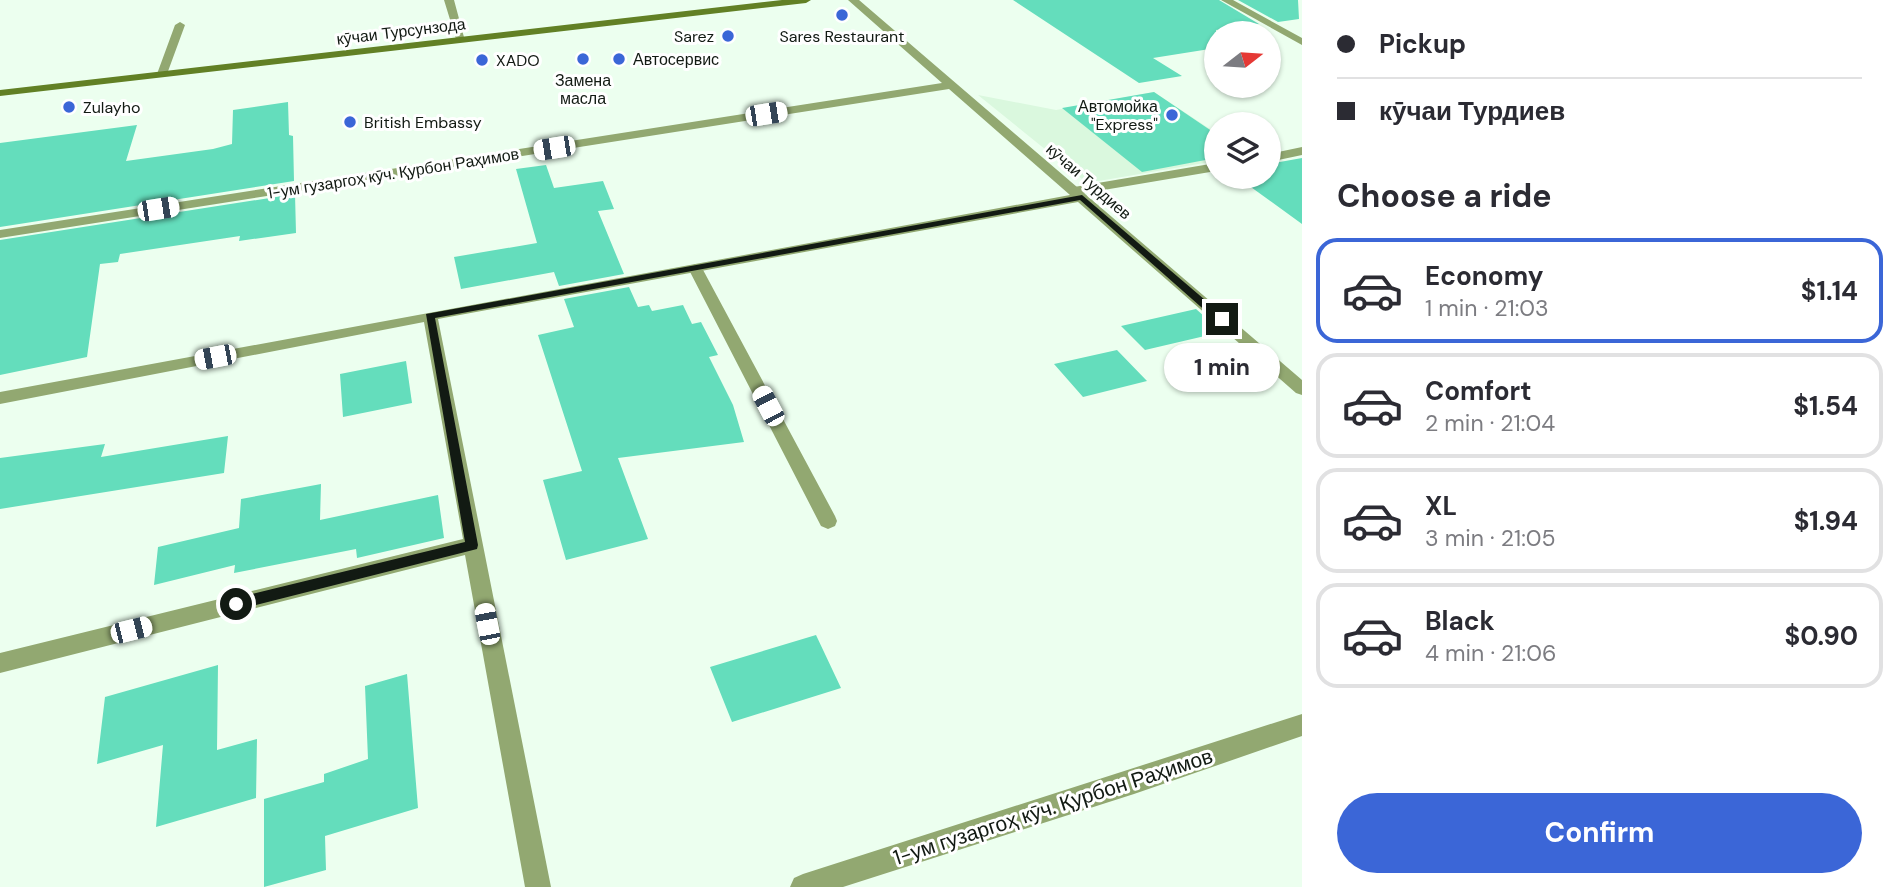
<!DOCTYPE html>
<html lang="en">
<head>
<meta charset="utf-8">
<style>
	:root { --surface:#fff; --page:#f2f2f3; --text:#2b2b33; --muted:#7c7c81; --line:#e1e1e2; --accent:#3b66d7 }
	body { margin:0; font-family:"DM Sans",sans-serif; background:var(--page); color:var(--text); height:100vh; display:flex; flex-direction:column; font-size:26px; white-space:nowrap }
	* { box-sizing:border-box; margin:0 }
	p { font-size:23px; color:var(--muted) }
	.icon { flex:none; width:38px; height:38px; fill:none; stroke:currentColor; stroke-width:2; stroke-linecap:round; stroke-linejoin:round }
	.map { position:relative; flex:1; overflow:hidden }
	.sheet { display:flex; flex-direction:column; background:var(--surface); width:595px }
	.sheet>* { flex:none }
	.banner { display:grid; align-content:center; height:154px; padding:0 35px; background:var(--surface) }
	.needle { width:46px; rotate:73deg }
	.controls { position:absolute; left:1204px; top:21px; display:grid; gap:14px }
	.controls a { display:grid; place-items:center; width:77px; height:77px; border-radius:50%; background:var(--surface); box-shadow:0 2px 5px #0004; font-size:35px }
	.end { position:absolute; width:32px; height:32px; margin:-16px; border:9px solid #121a13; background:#fff; box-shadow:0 0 0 4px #fff }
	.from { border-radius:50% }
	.bubble { position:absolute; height:49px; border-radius:24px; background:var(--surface); box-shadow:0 2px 5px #0004; font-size:23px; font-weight:700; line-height:49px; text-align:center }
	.car { position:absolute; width:21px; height:42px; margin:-21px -10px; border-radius:9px; box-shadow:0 0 5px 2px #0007; background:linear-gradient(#fff 24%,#345 0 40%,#fff 0 76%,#345 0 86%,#fff 0) }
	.banner b { display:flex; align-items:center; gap:24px; height:66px; font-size:26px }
	.banner b+b { border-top:2px solid var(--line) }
	.banner i { width:18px; height:18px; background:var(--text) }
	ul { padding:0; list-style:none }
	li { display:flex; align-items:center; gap:21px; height:105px; margin:0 14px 10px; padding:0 21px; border:4px solid var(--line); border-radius:21px }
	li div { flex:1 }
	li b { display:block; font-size:26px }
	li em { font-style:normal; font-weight:700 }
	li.on { border-color:var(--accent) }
	li>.icon { width:63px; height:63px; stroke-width:1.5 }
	h2 { padding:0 35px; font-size:32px; line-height:84px }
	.primary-button { display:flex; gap:14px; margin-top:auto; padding:14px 35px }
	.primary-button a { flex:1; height:80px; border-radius:42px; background:var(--accent); color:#fff; font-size:28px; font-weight:700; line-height:80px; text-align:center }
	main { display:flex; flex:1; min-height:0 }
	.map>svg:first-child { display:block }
</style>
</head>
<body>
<main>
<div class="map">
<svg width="1302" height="887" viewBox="0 0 1302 887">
	<rect width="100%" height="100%" fill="#ecffef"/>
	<path fill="#daf8de" d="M1154,92L1216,133V161L1087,183L978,95L1056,110Z"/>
	<path fill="#64ddbc" d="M1013,0H1219L1259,24L1216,30V48L1153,58L1182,76L1139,83Z
		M1238,0H1298L1299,19L1278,22Z
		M1154,92L1216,134V158L1142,172L1062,108Z
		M288,102L289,135L293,136L294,181L0,227V143L137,125L126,161L213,149L232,144L233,110Z
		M1302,158V224L1237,177H1269V164Z
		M546,165L554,188L603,181L614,209L598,211L624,274L559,286L554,272L461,289L454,257L537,243L516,169Z
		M295,194L296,233L239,241L240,236L120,254L118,262L100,264L87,357L0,375V240Z
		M629,287L638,307L649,305L652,311L683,305L692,324L701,322L718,355L709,357L733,405L744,442L618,458L648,539L566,560L543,480L582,471L538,335L574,327L564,299Z
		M1196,309L1222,332L1145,350L1121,326Z
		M1117,350L1147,381L1083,397L1054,364Z
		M406,361L412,403L343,417L340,374Z
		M228,436L224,473L0,509V458L105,444L101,457Z
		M321,484L320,520L438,495L444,538L357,558L356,549L234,573L235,565L154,585L158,547L239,528L241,499Z
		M816,635L841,688L732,722L710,667Z
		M218,665L217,750L257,739L256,798L156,827L163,745L97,764L105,697Z
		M407,674L418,808L325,836L326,870L264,887V799L324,782V774L368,759L365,686Z"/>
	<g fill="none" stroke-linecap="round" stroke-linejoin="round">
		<path fill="#92a871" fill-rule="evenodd" d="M1221,0H1233L1302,38V45Z
			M180,22L185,25L167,74L158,76L157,74L175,25Z
			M1302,147V155L1269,162V154Z
			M1216,163V171L1074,195L1068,191L1074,187Z
			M695,264L702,268L835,516L837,521L835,526L828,529L821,526L688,268Z"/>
		<path fill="#92a871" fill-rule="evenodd" d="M444,0H454L465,41L456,39Z
			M848,0H859L1302,380V395L1296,393L1078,202L438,319L551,887H525L465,555L0,673V653L463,539L424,322L0,404V392L1070,195L949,89L0,238V230L942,83Z
			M1302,714V736L1134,794L843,887H790L794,878L803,874Z"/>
		<path fill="#628025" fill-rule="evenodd" d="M782,0H811L806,3L0,96V90Z"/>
	</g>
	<path fill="#121a13" d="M1082,195L1225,317V322H1218L1080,200L435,318L478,545L477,549L236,610L231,608V600L236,598L465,542L426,314Z"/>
	<g fill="#3b66d7" stroke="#fff" stroke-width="2.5">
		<circle cx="842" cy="15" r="7"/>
		<circle cx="728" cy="36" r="7"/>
		<circle cx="583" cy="59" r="7"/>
		<circle cx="619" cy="59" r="7"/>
		<circle cx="482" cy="60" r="7"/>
		<circle cx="69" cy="107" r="7"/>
		<circle cx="1172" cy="115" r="7"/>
		<circle cx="350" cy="122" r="7"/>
	</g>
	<g text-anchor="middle" stroke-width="6" stroke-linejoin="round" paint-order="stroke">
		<g font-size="16" fill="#121a13" stroke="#fff">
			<text transform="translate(401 31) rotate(-7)" y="6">кӯчаи Турсунзода</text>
			<text transform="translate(393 173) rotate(-9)" y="6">1-ум гузаргоҳ кӯч. Қурбон Раҳимов</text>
			<text transform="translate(1089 181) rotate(41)" y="6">кӯчаи Турдиев</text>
		</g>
		<g font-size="16" fill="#121a13" stroke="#fff" text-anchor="start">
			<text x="714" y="42" text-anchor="end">Sarez</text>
			<text x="842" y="42" text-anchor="middle">Sares Restaurant</text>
			<text x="633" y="65">Автосервис</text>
			<text x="496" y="66">XADO</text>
			<text x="583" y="86" text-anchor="middle">Замена<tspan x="583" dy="18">масла</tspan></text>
			<text x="1158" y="112" text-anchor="end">Автомойка<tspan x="1158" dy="18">"Express"</tspan></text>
			<text x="83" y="113">Zulayho</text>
			<text x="364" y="128">British Embassy</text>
		</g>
		<g font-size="21" fill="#121a13" stroke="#fff">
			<text transform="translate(1053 807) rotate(-18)" y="7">1-ум гузаргоҳ кӯч. Қурбон Раҳимов</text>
		</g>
	</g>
</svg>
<div class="controls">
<a><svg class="needle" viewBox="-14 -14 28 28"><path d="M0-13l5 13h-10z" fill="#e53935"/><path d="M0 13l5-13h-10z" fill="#7c7c81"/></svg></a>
<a><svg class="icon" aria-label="layers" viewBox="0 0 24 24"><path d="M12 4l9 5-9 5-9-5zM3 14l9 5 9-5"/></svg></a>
</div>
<i class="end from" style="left:236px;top:604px"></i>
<i class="end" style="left:1222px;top:319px"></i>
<div class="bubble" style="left:1164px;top:343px;width:116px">1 min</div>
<i class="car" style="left:766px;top:114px;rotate:81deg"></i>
<i class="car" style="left:554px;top:148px;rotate:261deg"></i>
<i class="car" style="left:158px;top:209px;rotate:81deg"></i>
<i class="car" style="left:215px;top:357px;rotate:259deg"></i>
<i class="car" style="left:768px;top:406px;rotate:332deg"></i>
<i class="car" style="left:487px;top:624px;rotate:349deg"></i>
<i class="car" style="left:131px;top:630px;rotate:76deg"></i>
</div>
<section class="sheet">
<div class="banner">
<b><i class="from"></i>Pickup</b>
<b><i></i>кӯчаи Турдиев</b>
</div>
<h2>Choose a ride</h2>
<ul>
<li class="on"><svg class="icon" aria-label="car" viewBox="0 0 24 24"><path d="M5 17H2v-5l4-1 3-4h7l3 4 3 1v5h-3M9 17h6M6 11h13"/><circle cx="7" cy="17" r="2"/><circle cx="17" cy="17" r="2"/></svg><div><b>Economy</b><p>1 min · 21:03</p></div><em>$1.14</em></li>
<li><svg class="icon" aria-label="car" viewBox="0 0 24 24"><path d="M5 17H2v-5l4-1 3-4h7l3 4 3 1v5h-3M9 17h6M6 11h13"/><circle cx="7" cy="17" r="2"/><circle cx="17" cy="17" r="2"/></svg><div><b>Comfort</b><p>2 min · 21:04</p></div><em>$1.54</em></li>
<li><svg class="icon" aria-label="car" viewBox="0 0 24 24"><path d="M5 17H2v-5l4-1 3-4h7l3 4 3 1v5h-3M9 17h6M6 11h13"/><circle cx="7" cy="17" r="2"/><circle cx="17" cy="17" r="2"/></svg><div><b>XL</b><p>3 min · 21:05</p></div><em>$1.94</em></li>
<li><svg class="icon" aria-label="car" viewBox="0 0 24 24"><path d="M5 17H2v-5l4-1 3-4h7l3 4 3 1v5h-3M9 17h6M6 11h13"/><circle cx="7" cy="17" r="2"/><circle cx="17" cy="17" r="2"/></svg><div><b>Black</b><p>4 min · 21:06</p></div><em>$0.90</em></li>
</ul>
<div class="primary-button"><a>Confirm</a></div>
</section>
</main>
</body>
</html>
